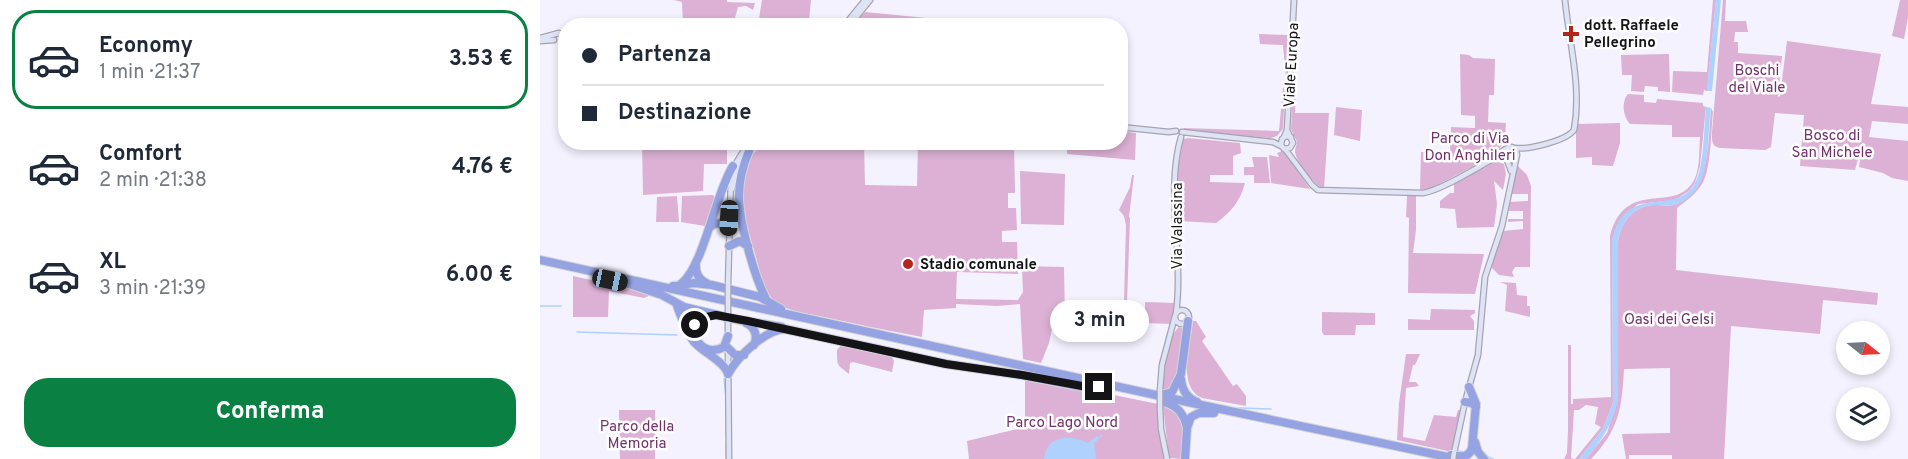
<!DOCTYPE html>
<html lang="it">
<head>
<meta charset="utf-8">
<style>
	:root { --surface:#fff; --page:#f6f6f7; --text:#1f2937; --muted:#747a83; --line:#e0e1e3; --accent:#0b8043 }
	body { margin:0; font-family:Overpass,sans-serif; background:var(--page); color:var(--text); height:100vh; display:flex; flex-direction:column; font-size:22px; white-space:nowrap }
	* { box-sizing:border-box; margin:0 }
	p { font-size:20px; color:var(--muted) }
	.icon { flex:none; width:33px; height:33px; fill:none; stroke:currentColor; stroke-width:2; stroke-linecap:round; stroke-linejoin:round }
	.map { position:relative; flex:1; overflow:hidden }
	.panel { display:flex; flex-direction:column; background:var(--surface); width:540px }
	.panel>* { flex:none }
	.hud { position:absolute; left:18px; top:18px; width:570px; height:132px; border-radius:24px; box-shadow:0 3px 9px #0003; display:grid; align-content:center; height:132px; padding:0 24px; background:var(--surface) }
	.needle { width:39px; rotate:108deg }
	.fabs { position:absolute; left:1296px; top:321px; display:grid; gap:12px }
	.fabs a { display:grid; place-items:center; width:54px; height:54px; border-radius:50%; background:var(--surface); box-shadow:0 3px 9px #0003; font-size:30px }
	.end { position:absolute; width:27px; height:27px; margin:-14px; border:8px solid #141417; background:#fff; box-shadow:0 0 0 3px #fff }
	.from { border-radius:50% }
	.bubble { position:absolute; height:42px; border-radius:21px; background:var(--surface); box-shadow:0 3px 9px #0003; font-size:20px; font-weight:700; line-height:42px; text-align:center }
	.car { position:absolute; width:18px; height:36px; margin:-18px -9px; border-radius:8px; box-shadow:0 0 4px 2px #0007; background:linear-gradient(#222 24%,#8ab4d8 0 40%,#222 0 76%,#8ab4d8 0 86%,#222 0) }
	.hud b { display:flex; align-items:center; gap:21px; height:57px; font-size:22px }
	.hud b+b { border-top:2px solid var(--line) }
	.hud i { width:15px; height:15px; background:var(--text) }
	ul { padding:10px 0 0; list-style:none }
	li { display:flex; align-items:center; gap:18px; height:99px; margin:0 12px 9px; padding:0 12px; border:3px solid transparent; border-radius:24px }
	li div { flex:1 }
	li b { display:block; font-size:22px }
	li em { font-style:normal; font-weight:700 }
	li.on { border-color:var(--accent) }
	li>.icon { width:54px; height:54px; stroke-width:1.5 }
	.primary-button { display:flex; gap:12px; margin-top:auto; padding:12px 24px }
	.primary-button a { flex:1; height:69px; border-radius:24px; background:var(--accent); color:#fff; font-size:24px; font-weight:700; line-height:69px; text-align:center }
	main { display:flex; flex:1; min-height:0 }
	.map>svg:first-child { display:block }
</style>
</head>
<body>
<main>
<section class="panel">
<ul>
<li class="on"><svg class="icon" aria-label="car" viewBox="0 0 24 24"><path d="M5 17H2v-5l4-1 3-4h7l3 4 3 1v5h-3M9 17h6M6 11h13"/><circle cx="7" cy="17" r="2"/><circle cx="17" cy="17" r="2"/></svg><div><b>Economy</b><p>1 min · 21:37</p></div><em>3.53 €</em></li>
<li><svg class="icon" aria-label="car" viewBox="0 0 24 24"><path d="M5 17H2v-5l4-1 3-4h7l3 4 3 1v5h-3M9 17h6M6 11h13"/><circle cx="7" cy="17" r="2"/><circle cx="17" cy="17" r="2"/></svg><div><b>Comfort</b><p>2 min · 21:38</p></div><em>4.76 €</em></li>
<li><svg class="icon" aria-label="car" viewBox="0 0 24 24"><path d="M5 17H2v-5l4-1 3-4h7l3 4 3 1v5h-3M9 17h6M6 11h13"/><circle cx="7" cy="17" r="2"/><circle cx="17" cy="17" r="2"/></svg><div><b>XL</b><p>3 min · 21:39</p></div><em>6.00 €</em></li>
</ul>
<div class="primary-button"><a>Conferma</a></div>
</section>
<div class="map">
<svg width="1368" height="459" viewBox="0 0 1368 459">
	<rect width="100%" height="100%" fill="#f4f2fe"/>
	<path fill="#dcb1d5" d="M134,0H187V2L215,3L213,10L206,6L198,7L193,25L143,26L142,2Z
		M222,0H271L269,21L260,20L259,25H218Z
		M1173,0H1176L1167,91L1164,90L1163,95L1132,92L1133,71L1167,72Z
		M1183,0H1186L1185,21H1206L1208,32H1195L1194,42H1198V53L1242,56L1238,97L1240,96L1247,41L1341,54L1331,104L1368,107V124L1332,121L1329,137L1368,141V181L1352,178L1343,173L1319,167L1323,141L1315,170L1260,166L1264,115L1235,113L1231,147L1225,150L1180,148C1171,146 1172,140 1172,132Z
		M1360,0H1368V18L1364,39L1352,36Z
		M325,12L407,20L406,25H314Z
		M719,34L748,35L746,78L743,45L720,44Z
		M920,54L929,55L933,58L955,59L954,95H949L948,122L966,123L965,137L958,153L892,188L880,190L881,152L910,153L911,127L935,128V116L921,115Z
		M1129,54L1130,92L1118,91V87L1105,86L1104,92L1091,91L1092,75H1082L1081,55Z
		M743,87L745,90L743,129L737,136L731,138L645,130L643,128L739,131Z
		M753,89H756L755,113H789L784,189C775,186 755,161 755,151C755,148 757,145 757,142L751,129Z
		M1088,94L1104,95V102L1116,103L1117,99L1163,103V106L1166,107L1160,166L1155,183L1149,191L1135,200L1098,204L1077,225L1072,241L1073,403L1063,429L1039,459H1035L1061,427L1055,424L1058,407L1046,405L1039,410H1034L1031,458L1034,459H1024L1027,453L1028,430V345H1031V404H1033V399L1071,397L1070,236C1086,175 1137,217 1155,178C1160,166 1159,150 1160,137H1132V125L1090,124C1083,117 1081,101 1088,94Z
		M796,107L822,110L820,141L794,135Z
		M1171,108L1173,112C1171,129 1171,171 1162,184C1156,194 1146,201 1137,208L1136,270L1338,293L1337,305L1283,300L1280,334L1191,326L1184,459H1132V455H1089V459H1086L1082,434L1130,433V368L1084,369C1082,408 1079,430 1051,459H1046L1067,433L1078,399V242C1081,222 1093,206 1114,205C1121,205 1130,207 1137,204C1143,202 1151,195 1155,190C1169,172 1169,130 1171,108Z
		M1080,123V143L1073,166L1052,165V157L1036,158V124Z
		M581,131L596,133L595,160L527,154V143L580,142Z
		M648,138L700,143L701,153L693,156V175H670V182L705,183C700,202 691,212 676,223L637,221C637,195 634,164 644,139Z
		M102,143H187V164H164L163,191L103,195Z
		M274,143L284,149H289L292,143H324L325,185L377,186L378,143H474L475,193H468V208H476L477,230L462,231V242H477L478,274L417,272L416,299L478,300L483,292L482,266L524,267L525,320L514,319L509,343L501,363L483,359L480,304L457,306L416,304V308L384,310L382,337C349,331 317,324 284,317C270,314 252,312 240,305C224,296 220,273 216,257C206,222 189,174 221,145Z
		M742,151L746,153L770,189L731,183L729,155L739,157L737,153Z
		M712,157H727L730,183H714V175H704V167H714Z
		M955,161L964,164L966,174L963,190L954,181L957,204L954,227L917,228L915,209L900,208V201L910,193H914V183Z
		M977,165L987,175L991,186L990,267H975L972,272L974,277L959,275L950,266L963,231L983,229V221L968,222V219H983V211H969L970,202L988,201V194H971Z
		M480,171L525,174L524,225L481,224Z
		M592,175H594L589,217L590,218L587,302H584L586,225L584,216L579,210L590,187Z
		M173,195L175,198L165,226L141,222L142,196Z
		M137,196L139,222H116L117,197Z
		M867,196H876V230L873,253L944,254L935,294L868,293L869,218L866,217Z
		M33,276L113,294L104,298L69,291L68,317H33Z
		M960,282L976,283L977,295L987,296V306H990V317L965,311L967,285Z
		M605,302L635,303L632,324L605,323Z
		M891,309L935,310V313L930,316L934,321V330H868V319L890,320Z
		M782,312L835,313V325H816L815,335H784L782,332Z
		M653,321H656L666,337L662,341L693,386L697,384L706,396V406L662,398C636,387 651,343 653,321Z
		M639,327L645,330L635,386L623,393C622,378 627,337 639,327Z
		M302,344L351,355L354,361L352,372L313,362L310,363L309,374C297,364 297,367 297,350Z
		M866,354H880L875,365H873L869,382H876L879,386L866,388L863,437L885,441L894,415L916,417L918,410H920L912,452L857,440L859,403Z
		M485,377L618,404L619,432L624,459H429L427,441L477,429L485,417Z
		M623,406C651,414 644,435 642,459L629,458Z
		M79,410H115V459H80Z"/>
	<path fill="#afd1fe" d="M1176,0H1181L1172,91H1167V88Z
		M1166,107L1171,108C1168,128 1169,171 1158,186C1154,193 1145,202 1137,204C1130,207 1121,205 1114,205C1093,206 1081,222 1078,242V399C1073,424 1062,440 1046,459H1039L1063,429L1073,403L1072,241C1085,179 1138,220 1156,181C1164,165 1164,127 1166,107Z
		M557,436L559,439L554,443L556,459H504C507,435 529,434 548,443Z"/>
	<g fill="none" stroke-linecap="round" stroke-linejoin="round">
		<path stroke="#afd1fe" stroke-width="1.5" d="M0,306H21
			M37,332L137,335
			M184,379L186,397
			M186,401V437
			M699,408L731,409
			M559,438L561,436
			M940,448L948,457L953,459
			M919,451L924,452L927,449
			M186,459V442"/>
		<g stroke="#a6a4af" stroke-width="7">
			<path id="secondary" d="M304,26L325,0
				M309,26L330,0
				M0,38L19,33L26,39
				M0,41L14,40
				M22,41L26,43
				M580,127L629,132L636,131
				M747,130L753,143L750,148L744,149L741,145L742,139L746,136L751,137
				M642,132L733,142L741,146
				M744,137L747,130L754,0
				M975,148C988,150 1026,141 1034,130C1042,87 1029,43 1025,0
				M745,149L772,185L778,190L883,193C900,191 936,168 953,159C960,155 964,147 972,147L976,150L977,155L962,226L945,277L938,355L925,402L914,453
				M209,151L218,142
				M967,160L971,171
				M193,168L209,142
				M192,189L196,172L204,158
				M188,286L191,176
				M635 317a7 7 0 1 1 14 0a7 7 0 1 1-14 0Z
				M636,313C644,257 625,192 641,137
				M188,320V339
				M188,350L189,459
				M620,390L622,365L635,316
				M620,408L621,429L627,459"/>
		</g>
		<g stroke="#d5d5d5" stroke-width="10">
			<path id="highway" d="M209,151C203,165 199,180 199,196C199,221 214,276 226,299
				M169,228C178,220 183,223 189,232
				M189,246L200,241L208,246
				M0,260L666,406L917,459
				M156,262C155,273 158,279 168,284
				M89,284L122,295L144,307L199,320L242,327
				M141,284C164,266 175,194 193,166
				M133,286L154,283L172,285L220,297L241,309
				M136,303C141,316 145,330 154,342C164,353 185,362 188,374
				M172,315C142,316 155,362 184,347L188,336
				M206,323C215,327 218,336 214,345
				M188,348L195,355H204
				M188,374C198,356 225,330 245,329L406,364L482,375L553,389L559,387
				M641,379C642,390 647,398 657,402
				M622,395L632,392L641,374L648,321
				M624,402C637,406 644,413 647,428
				M925,402L932,403L936,407
				M935,442L938,452L944,459
				M911,455C921,457 929,458 932,448L936,404L929,387
				M645,459L647,428L651,417L659,413H674"/>
		</g>
		<use href="#secondary" stroke="#dfe3f6" stroke-width="4.5"/>
		<use href="#highway" stroke="#95a3e2" stroke-width="8"/>
		<g stroke="#a6a4af" stroke-width="7" stroke-linecap="butt">
			<path id="secondary-bridge" d="M188,320V286
				M620,408V390
				M913,459L914,453"/>
		</g>
		<use href="#secondary-bridge" stroke="#dfe3f6" stroke-width="4.5"/>
	</g>
	<g fill="none" stroke-linecap="round" stroke-linejoin="round">
		<path stroke="#141417" stroke-width="8" d="M155,325L162,318L176,315L208,321L406,364L482,375L553,388L559,387"/>
	</g>
	<g fill="#b3241a" stroke="#fff" stroke-width="2">
		<path d="M1028 25h6v6h6v6h-6v6h-6v-6h-6v-6h6z"/>
		<circle cx="368" cy="264" r="6"/>
	</g>
	<g text-anchor="middle" stroke-width="5" stroke-linejoin="round" paint-order="stroke">
		<g font-size="15" font-weight="bold" fill="#141417" stroke="#fff" text-anchor="start">
			<text x="1044" y="30">dott. Raffaele<tspan x="1044" dy="17">Pellegrino</tspan></text>
			<text x="380" y="269">Stadio comunale</text>
		</g>
		<g font-size="15" fill="#141417" stroke="#fff">
			<text transform="translate(751 65) rotate(-87)" y="5">Viale Europa</text>
			<text transform="translate(637 226) rotate(-90)" y="5">Via Valassina</text>
		</g>
		<g font-size="15" fill="#72316b" stroke="#fff">
			<text x="1217" y="75">Boschi<tspan x="1217" dy="17">del Viale</tspan></text>
			<text x="1292" y="140">Bosco di<tspan x="1292" dy="17">San Michele</tspan></text>
			<text x="930" y="143">Parco di Via<tspan x="930" dy="17">Don Anghileri</tspan></text>
			<text x="1129" y="324">Oasi dei Gelsi</text>
			<text x="522" y="427">Parco Lago Nord</text>
			<text x="97" y="431">Parco della<tspan x="97" dy="17">Memoria</tspan></text>
		</g>
	</g>
</svg>
<div class="fabs">
<a><svg class="needle" viewBox="-14 -14 28 28"><path d="M0-13l5 13h-10z" fill="#e53935"/><path d="M0 13l5-13h-10z" fill="#747a83"/></svg></a>
<a><svg class="icon" aria-label="layers" viewBox="0 0 24 24"><path d="M12 4l9 5-9 5-9-5zM3 14l9 5 9-5"/></svg></a>
</div>
<i class="end from" style="left:155px;top:325px"></i>
<i class="end" style="left:559px;top:387px"></i>
<div class="bubble" style="left:510px;top:300px;width:99px">3 min</div>
<i class="car" style="left:189px;top:218px;rotate:183deg"></i>
<i class="car" style="left:70px;top:280px;rotate:102deg"></i>
<div class="hud">
<b><i class="from"></i>Partenza</b>
<b><i></i>Destinazione</b>
</div>
</div>
</main>
</body>
</html>
